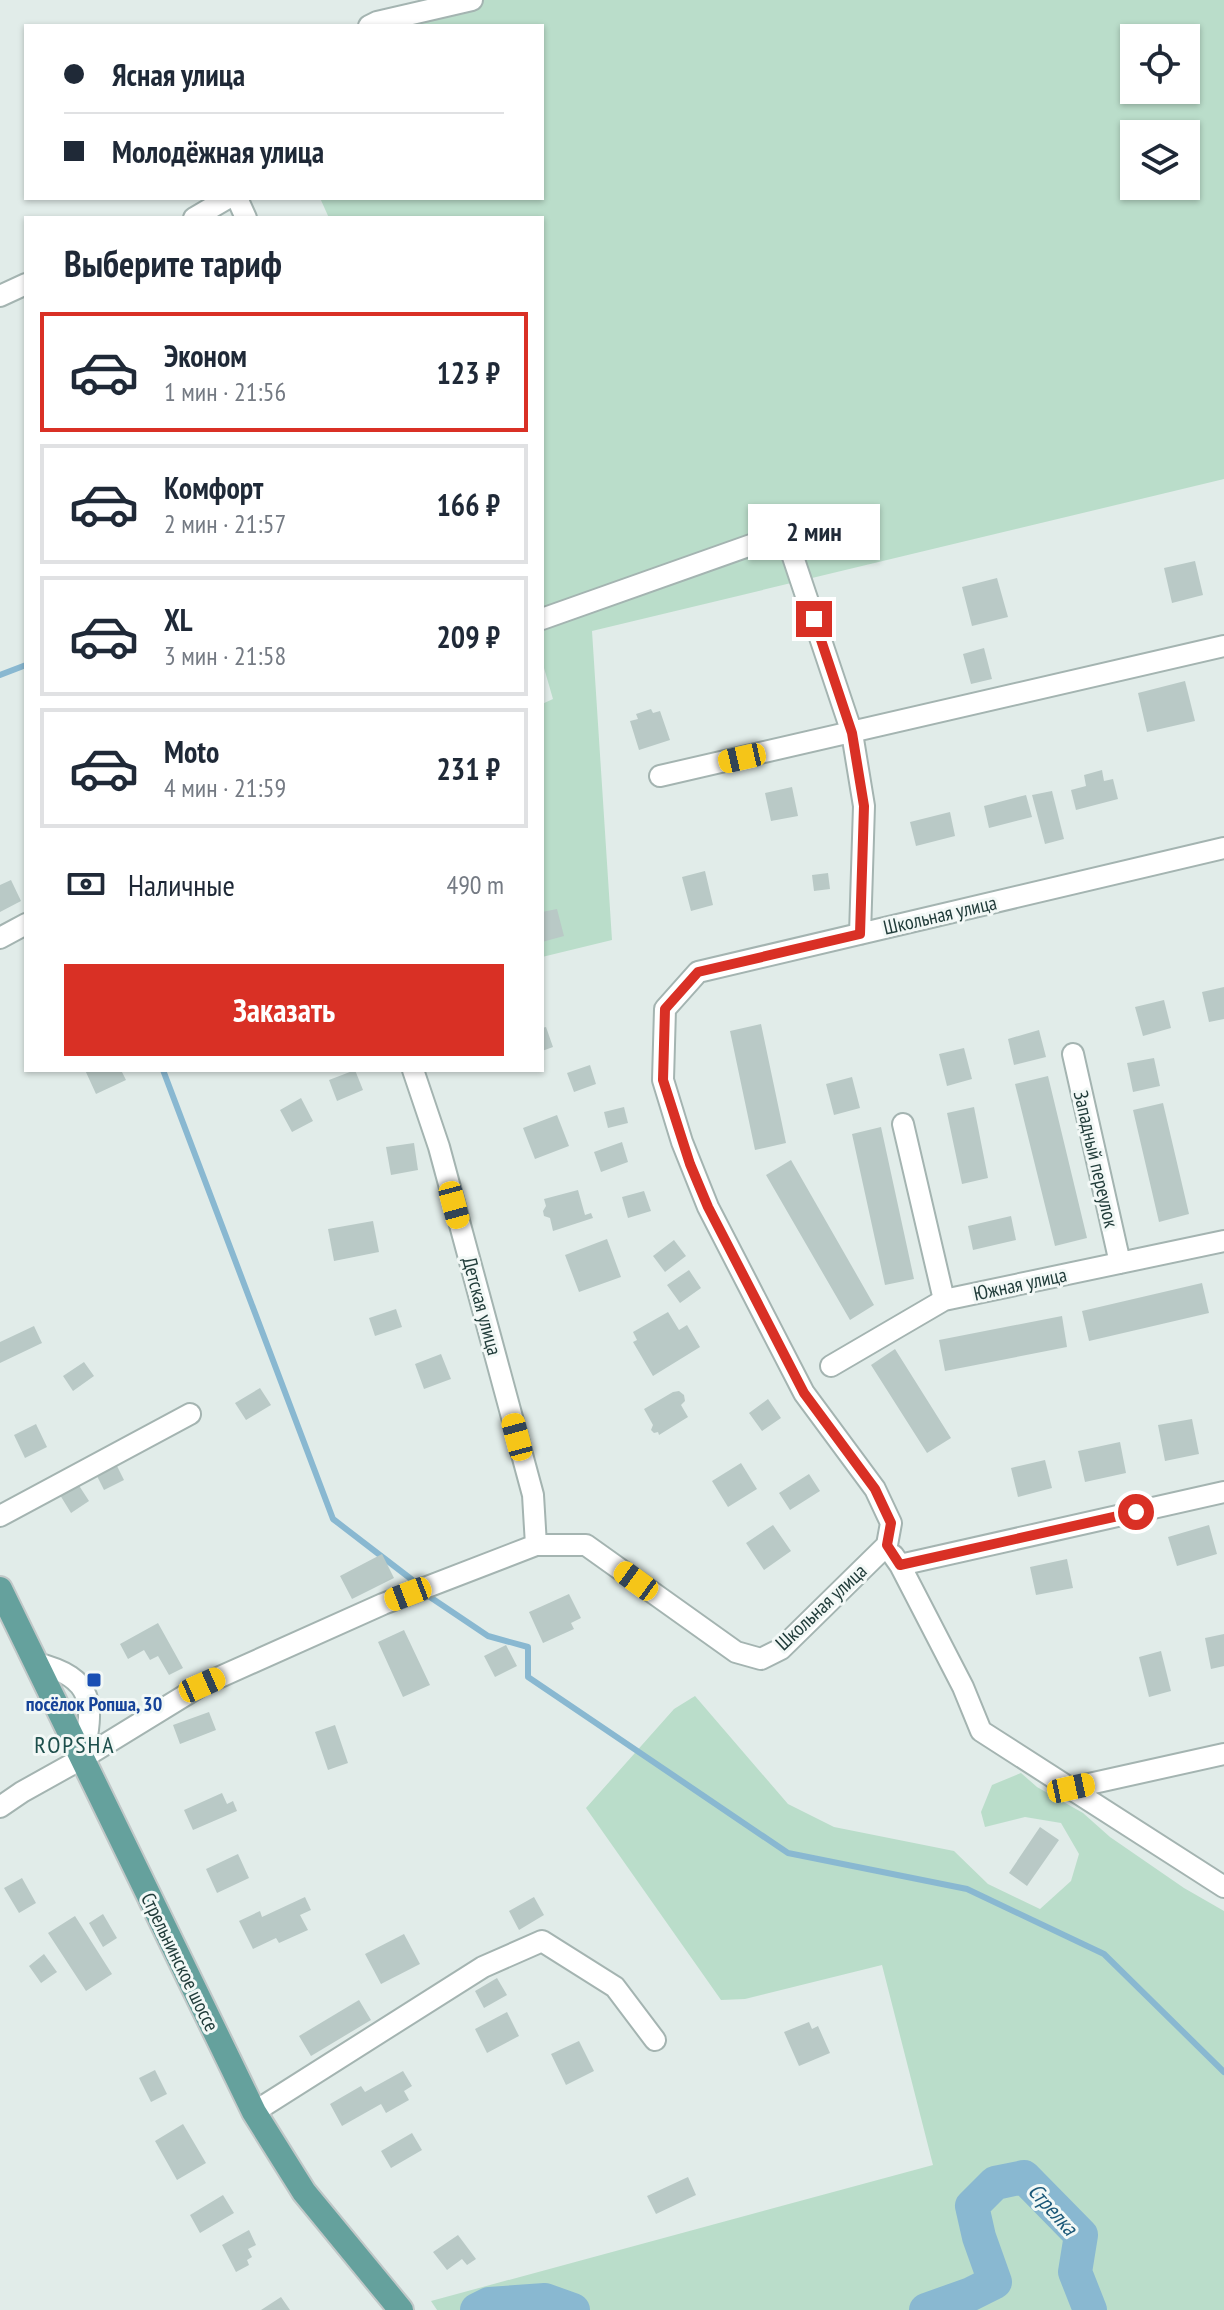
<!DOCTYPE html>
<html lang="ru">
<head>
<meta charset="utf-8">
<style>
	:root { --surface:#fff; --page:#f2f2f3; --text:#1f2937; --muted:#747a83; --line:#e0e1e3; --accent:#d93025 }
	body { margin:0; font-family:"PT Sans Narrow",sans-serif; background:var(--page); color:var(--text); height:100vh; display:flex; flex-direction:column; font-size:30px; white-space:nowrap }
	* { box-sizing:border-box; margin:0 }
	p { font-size:26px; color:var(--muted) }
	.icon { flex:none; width:44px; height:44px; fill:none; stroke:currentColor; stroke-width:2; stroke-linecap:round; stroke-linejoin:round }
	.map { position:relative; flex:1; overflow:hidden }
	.panel { position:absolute; left:24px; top:216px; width:520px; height:856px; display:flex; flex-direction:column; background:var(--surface); border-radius:0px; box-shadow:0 2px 6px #0004 }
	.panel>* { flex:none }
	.guide { position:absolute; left:24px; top:24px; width:520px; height:176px; border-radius:0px; box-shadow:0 2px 6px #0004; display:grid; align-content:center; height:176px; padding:0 40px; background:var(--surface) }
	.buttons { position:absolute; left:1120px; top:24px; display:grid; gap:16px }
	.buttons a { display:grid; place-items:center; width:80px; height:80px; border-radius:0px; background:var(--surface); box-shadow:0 2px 6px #0004; font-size:40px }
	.end { position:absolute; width:36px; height:36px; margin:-18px; border:10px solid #d93025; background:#fff; box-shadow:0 0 0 4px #fff }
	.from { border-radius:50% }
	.bubble { position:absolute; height:56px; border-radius:0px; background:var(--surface); box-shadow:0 2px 6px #0004; font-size:26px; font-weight:800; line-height:56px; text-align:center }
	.car { position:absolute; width:24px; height:48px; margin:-24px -12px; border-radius:10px; box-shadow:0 0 6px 2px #0007; background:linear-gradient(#f5c518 24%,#345 0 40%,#f5c518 0 76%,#345 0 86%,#f5c518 0) }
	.guide b { display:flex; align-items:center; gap:28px; height:76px; font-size:30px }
	.guide b+b { border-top:2px solid var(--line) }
	.guide i { width:20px; height:20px; background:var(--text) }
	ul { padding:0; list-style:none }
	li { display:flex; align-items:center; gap:24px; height:120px; margin:0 16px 12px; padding:0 24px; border:4px solid var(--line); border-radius:0px }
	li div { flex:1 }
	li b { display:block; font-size:30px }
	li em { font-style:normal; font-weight:800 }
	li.current { border-color:var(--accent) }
	li>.icon { width:72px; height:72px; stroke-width:1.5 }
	h2 { padding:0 40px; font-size:36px; line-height:96px }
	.pay { display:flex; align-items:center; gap:20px; height:88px; padding:0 40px; font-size:30px }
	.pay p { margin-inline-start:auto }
	.cta { display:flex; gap:16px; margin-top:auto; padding:16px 40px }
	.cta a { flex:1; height:92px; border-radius:0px; background:var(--accent); color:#fff; font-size:32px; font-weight:800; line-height:92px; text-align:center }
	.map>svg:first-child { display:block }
</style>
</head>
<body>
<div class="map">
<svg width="1224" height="2310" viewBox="0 0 1224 2310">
	<rect width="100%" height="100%" fill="#e1ece9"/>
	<path fill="#baddca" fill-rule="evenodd" d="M478,0H1224V479L592,631L612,940L542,957V704L553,699L542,661V218H329L320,198H542V26H400ZM1134,38H1186V90H1134ZM1134,134H1186V186H1134Z
		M695,1696L788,1804L834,1827L954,1851L988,1884L1040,1909L1071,1881L1079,1854L1061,1823L1025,1817L985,1827L981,1812L992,1785L1021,1773L1037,1787L1083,1813L1110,1837L1184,1888L1224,1911V2310H437L431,2301L933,2165L882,1965L745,1999L721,2000L586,1808L674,1709Z"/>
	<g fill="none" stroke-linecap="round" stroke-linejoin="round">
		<path stroke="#89b8d1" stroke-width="6" d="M0,675L26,665
			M163,1070L333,1519L415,1582
			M427,1595L488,1636L528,1647V1677L788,1853L967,1889L1104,1954L1224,2072"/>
		<path stroke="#89b8d1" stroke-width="34" d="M477,2310L489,2304L545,2300L573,2310
			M926,2310L971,2294L995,2282L979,2237L972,2206L995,2183L1024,2177L1081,2235L1075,2272L1090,2310"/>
	</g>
	<path fill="#b9c9c6" d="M1195,561L1203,595L1172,603L1164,568Z
		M997,578L1008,617L972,626L962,587Z
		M984,648L992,679L971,684L963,654Z
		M1185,681L1195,721L1147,732L1138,693Z
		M651,709L653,713L660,711L670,740L639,750L630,721L638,719L636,714Z
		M1102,770L1104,781L1113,779L1118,799L1076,810L1071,790L1086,786L1084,775Z
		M792,787L798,816L771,821L765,793Z
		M1052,791L1064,839L1045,844L1032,795Z
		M1026,795L1032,817L989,828L984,806Z
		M950,812L955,836L916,846L910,822Z
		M705,871L713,905L691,911L682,877Z
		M828,873L830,889L814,891L812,875Z
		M11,880L21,901L0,912V885Z
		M557,909L564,936L542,942V912Z
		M1224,987V1019L1209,1022L1202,992Z
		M1164,1000L1171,1028L1143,1036L1135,1007Z
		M761,1024L786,1143L755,1150L730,1031Z
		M546,1027L553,1047L542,1051V1028Z
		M1039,1030L1046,1057L1014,1065L1008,1039Z
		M964,1048L972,1079L947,1086L939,1054Z
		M1154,1058L1160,1086L1133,1092L1127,1063Z
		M590,1065L596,1084L574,1092L567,1073Z
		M85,1070H121L126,1080L96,1094Z
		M355,1070L363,1090L337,1101L329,1080Z
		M1048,1076L1087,1238L1055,1246L1015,1084Z
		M852,1077L860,1108L834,1115L826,1084Z
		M301,1098L313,1121L292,1132L280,1110Z
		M1163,1103L1189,1214L1159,1222L1133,1110Z
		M624,1107L628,1123L608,1128L604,1112Z
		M974,1107L988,1178L962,1184L947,1113Z
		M557,1115L569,1146L535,1159L523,1128Z
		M881,1127L914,1279L885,1285L852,1134Z
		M622,1142L628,1162L601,1172L594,1152Z
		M414,1143L418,1170L391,1175L386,1147Z
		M791,1160L874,1305L850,1320L766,1175Z
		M578,1190L585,1215L591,1213L593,1218L553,1231L550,1218L544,1216L543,1211L546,1206L544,1199Z
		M644,1191L651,1211L628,1218L622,1197Z
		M1011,1216L1016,1240L973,1250L968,1226Z
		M373,1221L379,1252L334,1261L328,1229Z
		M607,1239L621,1277L579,1292L565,1255Z
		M674,1240L686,1256L665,1272L653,1256Z
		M689,1270L701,1288L680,1303L667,1285Z
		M1202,1283L1209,1313L1089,1341L1082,1311Z
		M396,1309L402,1327L375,1336L369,1318Z
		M668,1312L679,1330L687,1325L700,1347L653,1376L633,1342L637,1340L633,1332Z
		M1062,1316L1067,1347L945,1371L939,1340Z
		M34,1326L42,1343L0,1363V1342Z
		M895,1349L951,1438L927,1453L871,1365Z
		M441,1354L451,1379L424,1389L415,1364Z
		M84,1362L94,1376L73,1391L63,1376Z
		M260,1388L271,1405L246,1420L235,1403Z
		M679,1391L684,1395L685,1401L681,1405L688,1417L659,1435L658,1432L654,1433L651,1430L653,1425L644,1409L673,1392Z
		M768,1399L781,1418L762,1431L749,1413Z
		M1192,1419L1199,1454L1165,1461L1158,1425Z
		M36,1424L47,1447L25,1458L14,1435Z
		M1120,1442L1126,1473L1085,1482L1078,1451Z
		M1045,1460L1052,1488L1018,1497L1011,1468Z
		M115,1462L124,1480L104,1490L95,1472Z
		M741,1463L757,1489L728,1507L712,1481Z
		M809,1474L820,1491L790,1510L779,1493Z
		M78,1484L89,1501L71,1513L60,1495Z
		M773,1525L791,1551L764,1570L746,1543Z
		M1209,1525L1217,1554L1177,1566L1168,1537Z
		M382,1554L394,1578L352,1599L340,1576Z
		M1067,1559L1073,1588L1036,1595L1030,1567Z
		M569,1594L581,1618L571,1623L574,1629L543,1643L529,1612Z
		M158,1623L183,1668L169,1675L158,1656L150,1660L144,1650L128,1659L120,1644Z
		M404,1630L430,1685L403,1697L378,1642Z
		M1224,1634V1666L1211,1669L1205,1638Z
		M506,1645L517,1666L495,1677L484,1656Z
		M1161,1651L1171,1691L1149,1697L1139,1657Z
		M209,1712L216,1730L180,1744L173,1725Z
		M335,1725L348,1763L328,1770L315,1732Z
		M222,1793L227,1804L233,1801L237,1811L193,1830L184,1810Z
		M1040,1827L1059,1840L1027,1886L1009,1873Z
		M238,1854L249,1878L217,1893L206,1869Z
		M22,1878L36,1903L19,1913L4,1888Z
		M305,1897L311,1910L300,1915L308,1930L279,1943L276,1938L253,1949L239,1921L260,1911L262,1917Z
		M534,1897L544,1915L519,1930L509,1911Z
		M103,1914L117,1938L103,1947L89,1923Z
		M75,1916L112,1974L86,1991L48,1933Z
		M404,1934L420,1964L381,1984L365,1954Z
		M44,1954L57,1972L41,1983L29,1966Z
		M497,1978L507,1995L484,2008L475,1991Z
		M359,2000L371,2020L311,2056L299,2036Z
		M507,2012L519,2036L487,2053L475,2029Z
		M809,2022L812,2029L818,2026L830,2053L799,2066L784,2032Z
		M579,2041L594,2071L566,2085L551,2054Z
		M155,2070L167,2094L151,2102L139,2078Z
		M403,2071L412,2086L404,2091L409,2100L386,2113L381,2104L342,2126L330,2104L361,2086L365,2092Z
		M183,2124L206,2163L177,2180L155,2141Z
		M412,2133L422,2150L391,2168L381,2151Z
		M688,2177L696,2195L656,2214L647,2196Z
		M223,2195L234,2213L200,2233L190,2215Z
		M249,2230L256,2245L248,2249L252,2257L247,2260L249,2265L236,2272L222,2245Z
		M458,2235L476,2259L467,2265L462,2259L447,2270L433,2252Z
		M281,2297L290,2310H261Z"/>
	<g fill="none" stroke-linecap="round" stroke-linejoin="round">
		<g stroke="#a4b4b1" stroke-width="24">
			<path id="minor" d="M369,26L377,22L472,0
				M237,198L246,218
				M194,218L228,198
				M0,296L26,284
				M542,619L785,533L852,733L864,806L860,934
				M660,776L1224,646
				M0,938L26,924
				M1073,1054L1120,1263
				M413,1070L439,1147L533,1495L536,1545
				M903,1124L944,1300
				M831,1366L944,1300L1224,1241
				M0,1516L190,1414
				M893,1555L900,1565L1224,1492
				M900,1565L963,1687L981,1731L1224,1887
				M36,1663C96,1678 94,1704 83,1758
				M1071,1788L1224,1754
				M0,1807L22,1792L83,1758L202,1685L383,1604L536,1545H586L736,1652L761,1659L781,1649L887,1545L891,1523L875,1489L804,1393L708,1207L682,1142L663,1080L665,1009L698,972L1224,848
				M254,2112L483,1967L542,1941L615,1987L655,2040"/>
		</g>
		<g stroke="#c1c8c8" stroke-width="28">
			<path id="major" d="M0,1589L254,2112L304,2192L401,2310"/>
		</g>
		<use href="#minor" stroke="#fff" stroke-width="20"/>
		<use href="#major" stroke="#65a19d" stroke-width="24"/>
	</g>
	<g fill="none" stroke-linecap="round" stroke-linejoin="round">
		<path stroke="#d93025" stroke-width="10" d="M814,619L852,733L864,806L860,934L698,972L665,1009L663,1080L690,1164L708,1207L804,1393L875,1489L891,1523L887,1545L900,1565L1136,1512"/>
	</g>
	<rect fill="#1a4fb4" stroke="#f2f8f6" stroke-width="3" x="86" y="1672" width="16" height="16" rx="4"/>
	<g text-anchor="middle" stroke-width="6" stroke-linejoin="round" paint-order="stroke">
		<g font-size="20" fill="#213c3a" stroke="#f2f8f6">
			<text transform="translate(940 915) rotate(-13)" y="7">Школьная улица</text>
			<text transform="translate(1096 1159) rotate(77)" y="7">Западный переулок</text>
			<text transform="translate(1020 1284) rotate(-12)" y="7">Южная улица</text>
			<text transform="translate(482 1306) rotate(75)" y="7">Детская улица</text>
			<text transform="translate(821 1607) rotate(-43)" y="7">Школьная улица</text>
			<text transform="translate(180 1962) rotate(64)" y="7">Стрельнинское шоссе</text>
		</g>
		<g font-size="20" font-weight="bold" fill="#164399" stroke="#f2f8f6">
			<text x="94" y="1711">посёлок Ропша, 30</text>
		</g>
		<g font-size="22" font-style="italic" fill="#1b5878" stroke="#f2f8f6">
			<text transform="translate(1053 2209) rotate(48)" y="8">Стрелка</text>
		</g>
		<g font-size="24" letter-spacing="2" fill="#1d4f4c" stroke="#f2f8f6">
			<text x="75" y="1753">ROPSHA</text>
		</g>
	</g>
</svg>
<div class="buttons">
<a><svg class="icon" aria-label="locate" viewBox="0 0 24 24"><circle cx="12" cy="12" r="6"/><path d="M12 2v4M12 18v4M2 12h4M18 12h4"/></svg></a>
<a><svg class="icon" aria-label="layers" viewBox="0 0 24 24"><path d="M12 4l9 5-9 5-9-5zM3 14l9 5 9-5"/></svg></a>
</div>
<i class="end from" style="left:1136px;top:1512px"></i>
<i class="end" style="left:814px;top:619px"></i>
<div class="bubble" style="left:748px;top:504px;width:132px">2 мин</div>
<i class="car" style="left:742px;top:758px;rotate:257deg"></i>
<i class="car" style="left:454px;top:1205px;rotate:165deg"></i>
<i class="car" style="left:517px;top:1437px;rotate:345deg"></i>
<i class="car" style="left:636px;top:1581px;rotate:306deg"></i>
<i class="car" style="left:408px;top:1594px;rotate:249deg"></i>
<i class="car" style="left:202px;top:1685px;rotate:66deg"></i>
<i class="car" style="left:1071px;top:1788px;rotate:78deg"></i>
<div class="guide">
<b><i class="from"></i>Ясная улица</b>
<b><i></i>Молодёжная улица</b>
</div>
<section class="panel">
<h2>Выберите тариф</h2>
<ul>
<li class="current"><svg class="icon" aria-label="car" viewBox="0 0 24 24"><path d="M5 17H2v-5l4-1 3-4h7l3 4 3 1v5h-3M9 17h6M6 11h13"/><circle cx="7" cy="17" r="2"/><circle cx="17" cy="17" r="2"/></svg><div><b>Эконом</b><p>1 мин · 21:56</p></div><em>123 ₽</em></li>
<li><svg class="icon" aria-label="car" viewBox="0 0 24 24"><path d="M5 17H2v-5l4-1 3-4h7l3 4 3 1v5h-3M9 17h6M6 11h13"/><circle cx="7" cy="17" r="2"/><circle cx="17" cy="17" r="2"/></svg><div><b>Комфорт</b><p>2 мин · 21:57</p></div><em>166 ₽</em></li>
<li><svg class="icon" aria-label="car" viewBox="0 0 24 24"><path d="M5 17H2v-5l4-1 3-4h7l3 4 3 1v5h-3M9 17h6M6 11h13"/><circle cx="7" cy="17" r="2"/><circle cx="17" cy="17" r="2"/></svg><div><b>XL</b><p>3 мин · 21:58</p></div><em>209 ₽</em></li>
<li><svg class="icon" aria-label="car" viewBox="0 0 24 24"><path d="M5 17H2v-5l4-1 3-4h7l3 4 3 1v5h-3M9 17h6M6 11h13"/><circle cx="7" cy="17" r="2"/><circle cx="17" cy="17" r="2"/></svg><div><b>Moto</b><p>4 мин · 21:59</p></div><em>231 ₽</em></li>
</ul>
<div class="pay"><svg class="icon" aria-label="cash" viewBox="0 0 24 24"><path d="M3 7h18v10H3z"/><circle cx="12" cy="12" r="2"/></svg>Наличные<p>490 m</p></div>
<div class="cta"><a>Заказать</a></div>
</section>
</div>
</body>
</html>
